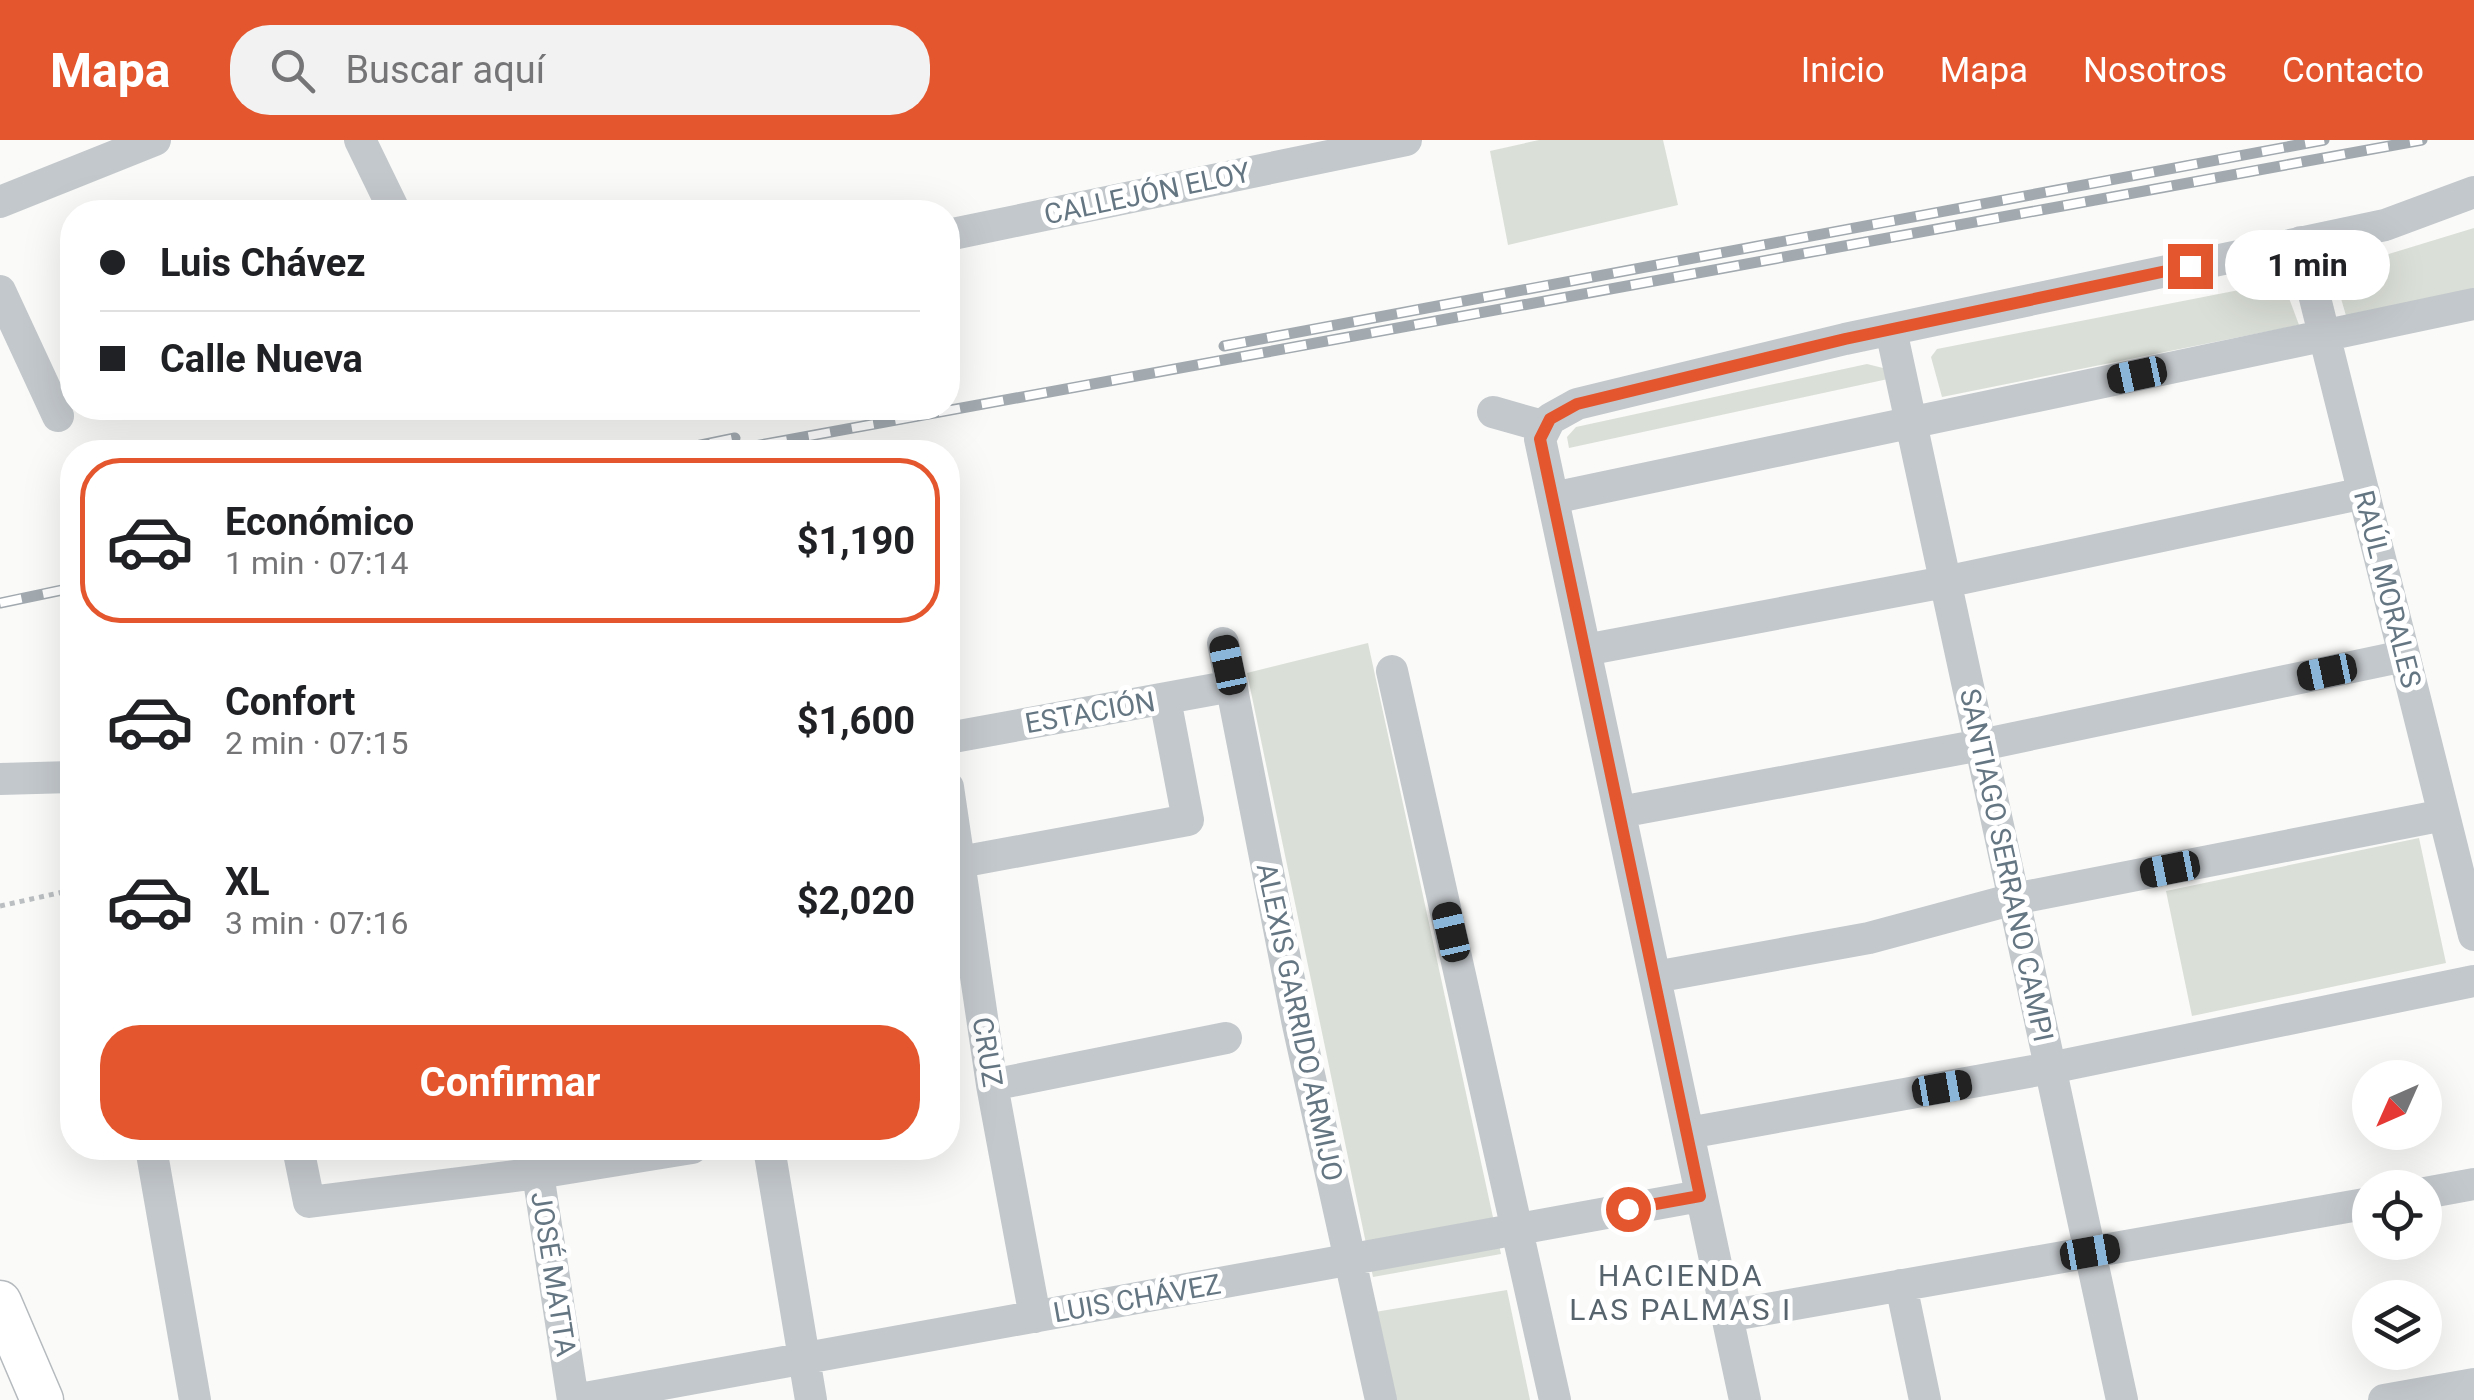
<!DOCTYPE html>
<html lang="es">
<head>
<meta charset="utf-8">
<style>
	:root { --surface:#fff; --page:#f2f2f2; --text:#202124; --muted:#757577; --line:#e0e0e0; --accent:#e4572e }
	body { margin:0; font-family:Roboto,sans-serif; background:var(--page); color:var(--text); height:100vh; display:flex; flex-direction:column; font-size:38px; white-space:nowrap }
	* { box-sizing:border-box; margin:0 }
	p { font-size:32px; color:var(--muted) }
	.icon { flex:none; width:55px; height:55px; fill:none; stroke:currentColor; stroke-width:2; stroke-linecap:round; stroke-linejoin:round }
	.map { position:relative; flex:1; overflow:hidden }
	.drawer { position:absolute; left:60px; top:300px; width:900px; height:720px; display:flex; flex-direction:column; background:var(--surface); border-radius:40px; box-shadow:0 10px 40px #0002 }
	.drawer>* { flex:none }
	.guide { position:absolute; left:60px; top:60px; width:900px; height:220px; border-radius:40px; box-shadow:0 10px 40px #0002; display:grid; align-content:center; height:220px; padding:0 40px; background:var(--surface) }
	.needle { width:65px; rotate:225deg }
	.tools { position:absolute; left:2352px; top:920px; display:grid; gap:20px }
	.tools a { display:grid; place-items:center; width:90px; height:90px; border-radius:50%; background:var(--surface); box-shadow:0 10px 40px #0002; font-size:50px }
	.end { position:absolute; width:45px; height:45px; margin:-22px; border:12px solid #e4572e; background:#fff; box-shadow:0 0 0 5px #fff }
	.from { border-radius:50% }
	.bubble { position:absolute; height:70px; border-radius:35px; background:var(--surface); box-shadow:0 10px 40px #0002; font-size:32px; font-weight:700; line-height:70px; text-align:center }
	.car { position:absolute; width:30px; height:60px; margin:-30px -15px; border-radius:12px; box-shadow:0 0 8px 2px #0007; background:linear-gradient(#222 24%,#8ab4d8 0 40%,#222 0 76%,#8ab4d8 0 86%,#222 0) }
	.guide b { display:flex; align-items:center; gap:35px; height:95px; font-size:38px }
	.guide b+b { border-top:2px solid var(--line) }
	.guide i { width:25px; height:25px; background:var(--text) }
	ul { padding:18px 0 0; list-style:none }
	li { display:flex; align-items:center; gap:30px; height:165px; margin:0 20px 15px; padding:0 20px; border:5px solid transparent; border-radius:40px }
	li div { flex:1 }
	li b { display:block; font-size:38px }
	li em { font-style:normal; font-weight:700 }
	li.current { border-color:var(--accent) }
	li>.icon { width:90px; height:90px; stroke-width:1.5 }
	.button { display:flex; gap:20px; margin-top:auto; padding:20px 40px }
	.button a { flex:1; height:115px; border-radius:40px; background:var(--accent); color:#fff; font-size:40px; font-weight:700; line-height:115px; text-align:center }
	header { display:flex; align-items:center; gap:60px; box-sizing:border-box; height:140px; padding:0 50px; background:var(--accent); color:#fff }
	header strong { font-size:48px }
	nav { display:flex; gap:55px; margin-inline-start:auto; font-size:35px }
	.search { width:700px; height:90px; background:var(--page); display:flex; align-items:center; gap:25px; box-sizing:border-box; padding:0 35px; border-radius:40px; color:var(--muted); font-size:38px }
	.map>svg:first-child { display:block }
</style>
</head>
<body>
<header>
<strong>Mapa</strong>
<div class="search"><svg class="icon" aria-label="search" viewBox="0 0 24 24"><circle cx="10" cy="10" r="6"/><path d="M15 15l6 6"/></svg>Buscar aquí</div>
<nav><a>Inicio</a><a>Mapa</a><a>Nosotros</a><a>Contacto</a></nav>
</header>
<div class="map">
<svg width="2474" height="1260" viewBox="0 0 2474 1260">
	<rect width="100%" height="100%" fill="#fafaf8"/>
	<path fill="#dadfd7" d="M1539,0H1663L1678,65L1508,105L1490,11Z
		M2474,88V152L2347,179L2333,131Z
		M2275,143L2286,150L2299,185L1942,257L1931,217L1937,209Z
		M1867,224L1883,228L1888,239L1569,308L1567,297L1576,287Z
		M1368,503L1501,1114L1373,1137L1247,533Z
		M2419,698L2446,823L2192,876L2166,751Z
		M1507,1150L1530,1260H1389L1369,1173Z"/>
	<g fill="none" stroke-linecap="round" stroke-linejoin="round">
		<g stroke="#b5babe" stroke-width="45">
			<path id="major" d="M0,1162L42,1260"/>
		</g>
		<path stroke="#bbbfc2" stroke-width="5" stroke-dasharray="5 5" stroke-linecap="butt" d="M0,766L72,750"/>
		<path stroke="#c3c8cc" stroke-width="32" d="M360,0L395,72
			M0,62L155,0
			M948,95L1406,0
			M2301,102L2474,795
			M0,151L58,276
			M1891,190L2122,1260
			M1493,272L1546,287
			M1553,358L2474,164
			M1223,503L1297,880L1381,1260
			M1585,510L1945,442L2364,353
			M1392,531L1555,1260
			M948,598L1232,546
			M0,639L72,637
			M948,647L992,945L1035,1177
			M1620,672L1981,605L2404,516
			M960,722L1188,680L1165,559
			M1655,837L1869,798L2014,759L2444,675
			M992,945L1226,898
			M1688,993L2050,928L2474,841
			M151,1008L195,1260
			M298,1008L309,1062L538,1033L692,1008
			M534,1008L573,1260
			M769,1008L811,1260
			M2425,1053L2474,1044
			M1901,1145L1925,1260
			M1727,1176L2370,1063
			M574,1260L1700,1056
			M1745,1260L1540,299L1550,279L1577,264L1845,199L2385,85L2474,52
			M2384,1260L2474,1244"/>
		<use href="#major" stroke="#fff" stroke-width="42"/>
		<g stroke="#a2aab0" stroke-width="11">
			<path id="rail" d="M1224,206L2324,0
				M667,312L735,298
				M722,312L2422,0
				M0,463L72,448"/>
		</g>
		<use href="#rail" stroke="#fff" stroke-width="8" stroke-dasharray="22" stroke-linecap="butt"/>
	</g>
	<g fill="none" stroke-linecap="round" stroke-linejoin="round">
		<path stroke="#e4572e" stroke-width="12" d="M1628,1069L1700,1056L1540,299L1550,279L1577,264L1845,199L2190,126"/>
	</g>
	<g text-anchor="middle" stroke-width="10" stroke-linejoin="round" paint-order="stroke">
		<g font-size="28" fill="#657683" stroke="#fff">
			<text transform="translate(1147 53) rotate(-12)" y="10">CALLEJÓN ELOY</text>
			<text transform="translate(2388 449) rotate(76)" y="10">RAÚL MORALES</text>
			<text transform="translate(1090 572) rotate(-10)" y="10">ESTACIÓN</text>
			<text transform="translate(2007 725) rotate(78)" y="10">SANTIAGO SERRANO CAMPI</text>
			<text transform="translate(1300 882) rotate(78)" y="10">ALEXIS GARRIDO ARMIJO</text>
			<text transform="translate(988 912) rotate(81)" y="10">CRUZ</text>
			<text transform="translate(554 1134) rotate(81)" y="10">JOSÉ MATTA</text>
			<text transform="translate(1137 1158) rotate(-10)" y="10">LUIS CHÁVEZ</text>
		</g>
		<g font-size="30" letter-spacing="2.5" fill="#57646e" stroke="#fff">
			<text x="1681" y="1146">HACIENDA<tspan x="1681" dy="34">LAS PALMAS I</tspan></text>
		</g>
	</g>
</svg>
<div class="tools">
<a><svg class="needle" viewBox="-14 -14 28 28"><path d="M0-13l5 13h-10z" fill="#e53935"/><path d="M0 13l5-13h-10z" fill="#757577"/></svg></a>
<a><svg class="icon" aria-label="locate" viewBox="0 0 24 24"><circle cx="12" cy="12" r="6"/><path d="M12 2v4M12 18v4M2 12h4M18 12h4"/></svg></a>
<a><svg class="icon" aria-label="layers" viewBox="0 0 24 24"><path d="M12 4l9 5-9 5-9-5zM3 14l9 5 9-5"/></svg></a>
</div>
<i class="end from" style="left:1628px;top:1069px"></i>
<i class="end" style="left:2190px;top:126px"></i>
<div class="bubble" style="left:2225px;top:90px;width:165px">1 min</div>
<i class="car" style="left:2137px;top:235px;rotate:258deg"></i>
<i class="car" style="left:1228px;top:525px;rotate:348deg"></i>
<i class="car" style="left:2327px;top:532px;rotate:258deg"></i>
<i class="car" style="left:2170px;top:729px;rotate:259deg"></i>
<i class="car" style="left:1451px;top:792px;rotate:347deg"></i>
<i class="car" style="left:1942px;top:948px;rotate:80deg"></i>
<i class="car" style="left:2090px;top:1112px;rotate:80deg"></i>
<div class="guide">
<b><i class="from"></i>Luis Chávez</b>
<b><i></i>Calle Nueva</b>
</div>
<section class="drawer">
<ul>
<li class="current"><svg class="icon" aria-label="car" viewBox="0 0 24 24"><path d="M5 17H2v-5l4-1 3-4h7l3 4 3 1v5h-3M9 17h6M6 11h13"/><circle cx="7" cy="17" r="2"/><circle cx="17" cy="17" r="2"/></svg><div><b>Económico</b><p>1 min · 07:14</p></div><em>$1,190</em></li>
<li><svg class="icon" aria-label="car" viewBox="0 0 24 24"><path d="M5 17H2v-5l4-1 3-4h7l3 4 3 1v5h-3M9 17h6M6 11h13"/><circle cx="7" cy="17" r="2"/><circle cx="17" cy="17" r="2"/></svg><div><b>Confort</b><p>2 min · 07:15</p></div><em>$1,600</em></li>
<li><svg class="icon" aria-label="car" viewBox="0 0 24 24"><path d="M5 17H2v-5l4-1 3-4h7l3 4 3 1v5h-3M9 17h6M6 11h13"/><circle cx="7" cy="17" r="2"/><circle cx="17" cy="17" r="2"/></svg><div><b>XL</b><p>3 min · 07:16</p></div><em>$2,020</em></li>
</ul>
<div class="button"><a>Confirmar</a></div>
</section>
</div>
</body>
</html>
